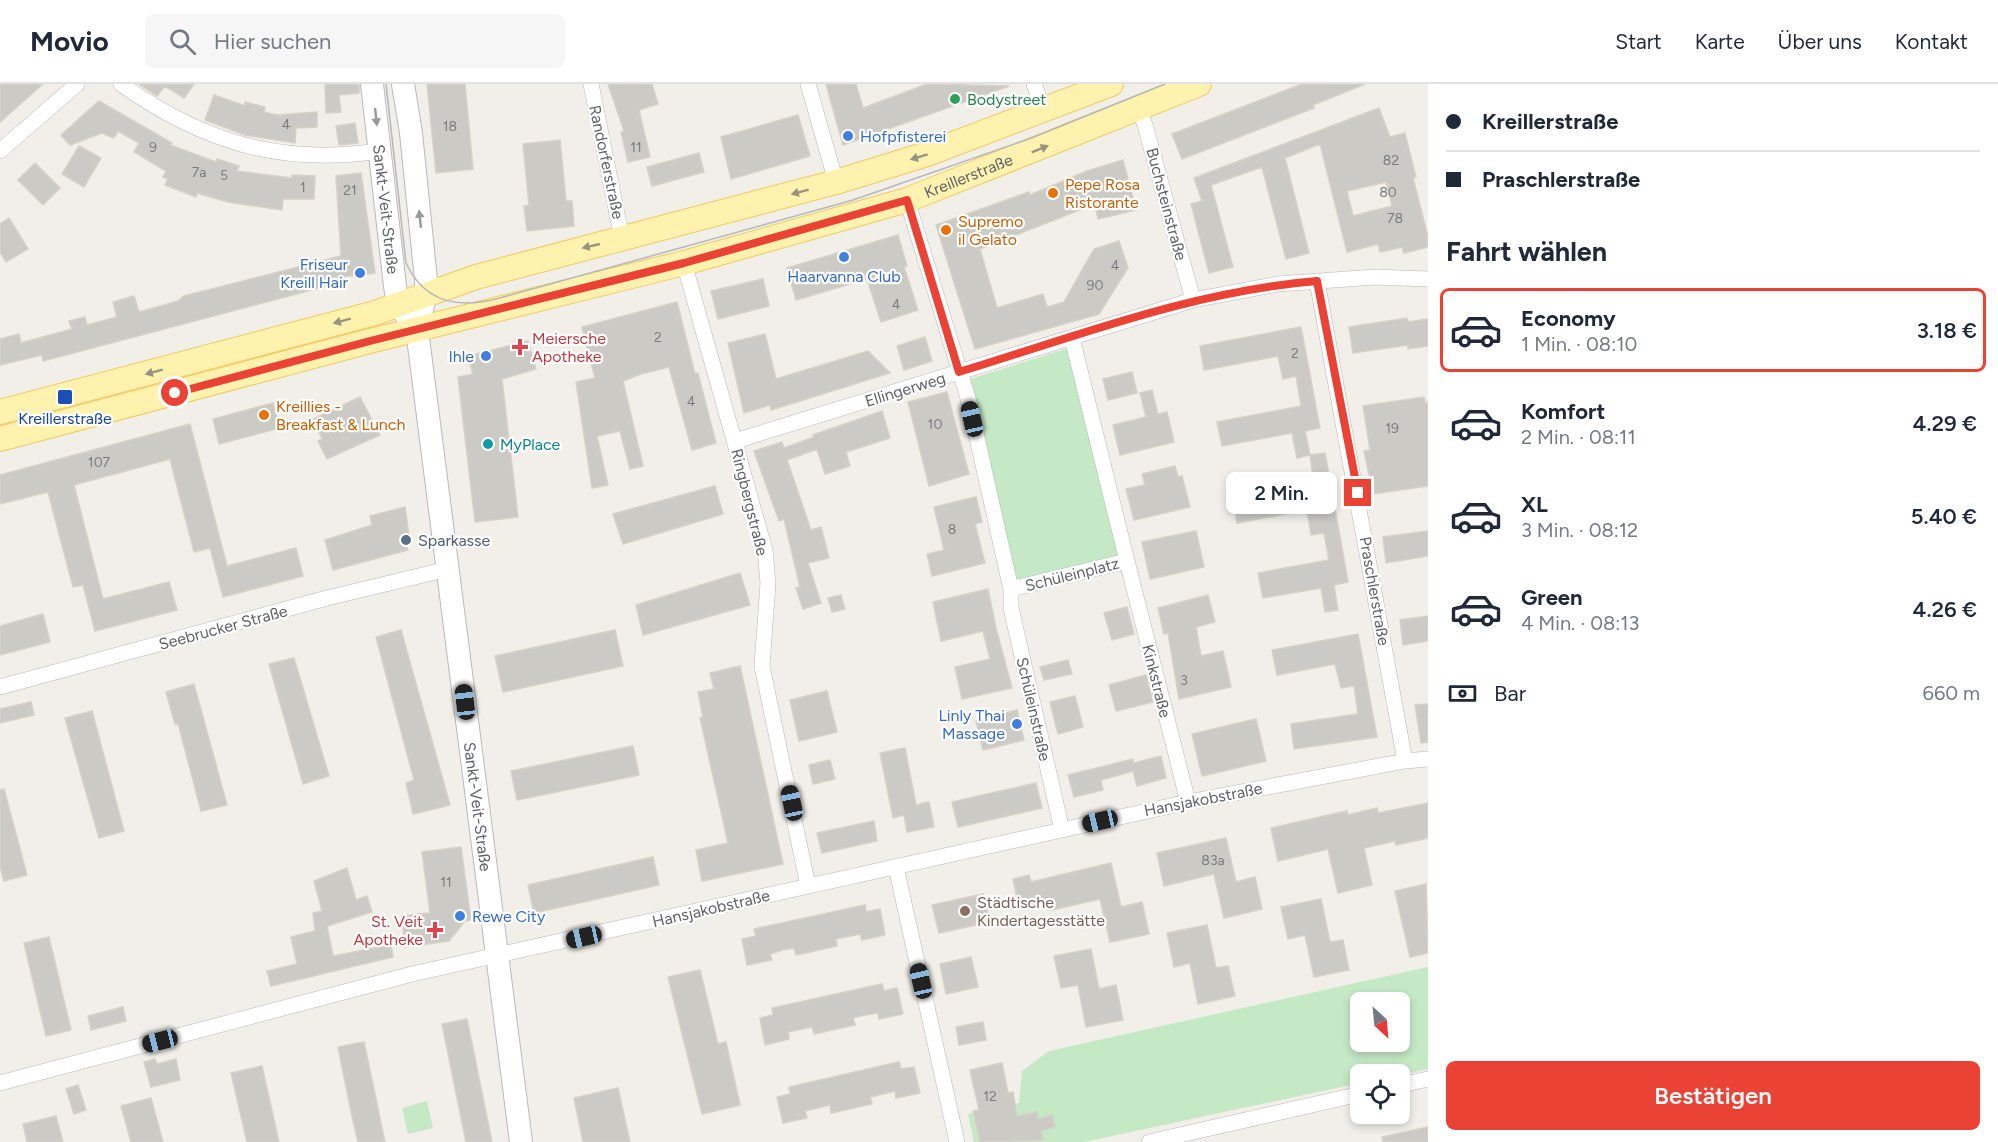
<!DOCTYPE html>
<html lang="de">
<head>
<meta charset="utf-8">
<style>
	:root { --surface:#fff; --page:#f6f6f7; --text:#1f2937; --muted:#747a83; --line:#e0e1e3; --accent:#ea4335 }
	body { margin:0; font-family:Figtree,sans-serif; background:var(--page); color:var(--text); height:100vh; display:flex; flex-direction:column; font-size:22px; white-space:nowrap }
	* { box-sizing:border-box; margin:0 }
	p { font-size:20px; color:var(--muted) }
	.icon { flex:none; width:33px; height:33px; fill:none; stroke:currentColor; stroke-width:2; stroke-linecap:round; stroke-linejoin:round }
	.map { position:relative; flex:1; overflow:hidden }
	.sheet { display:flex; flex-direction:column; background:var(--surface); width:570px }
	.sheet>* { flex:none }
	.hud { display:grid; align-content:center; height:132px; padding:0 18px; background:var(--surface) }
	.needle { width:39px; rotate:154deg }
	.fabs { position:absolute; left:1350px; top:908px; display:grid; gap:12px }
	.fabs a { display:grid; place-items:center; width:60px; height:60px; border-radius:9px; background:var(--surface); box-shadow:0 3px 9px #0003; font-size:30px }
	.end { position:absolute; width:27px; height:27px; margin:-14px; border:8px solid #ea4335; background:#fff; box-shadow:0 0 0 3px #fff }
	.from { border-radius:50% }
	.bubble { position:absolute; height:42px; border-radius:9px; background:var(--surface); box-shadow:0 3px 9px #0003; font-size:20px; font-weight:600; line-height:42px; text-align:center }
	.car { position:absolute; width:18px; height:36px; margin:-18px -9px; border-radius:8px; box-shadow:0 0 4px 2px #0007; background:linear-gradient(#222 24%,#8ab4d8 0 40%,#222 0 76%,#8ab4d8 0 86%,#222 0) }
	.hud b { display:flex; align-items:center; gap:21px; height:57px; font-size:22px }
	.hud b+b { border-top:2px solid var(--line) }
	.hud i { width:15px; height:15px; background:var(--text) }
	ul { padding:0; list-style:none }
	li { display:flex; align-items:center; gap:18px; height:84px; margin:0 12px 9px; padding:0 6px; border:3px solid transparent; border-radius:9px }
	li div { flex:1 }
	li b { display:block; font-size:22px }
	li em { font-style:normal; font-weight:600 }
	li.selected { border-color:var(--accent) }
	li>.icon { width:54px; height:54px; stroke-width:1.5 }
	h2 { padding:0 18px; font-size:27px; line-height:72px }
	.pay { display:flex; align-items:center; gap:15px; height:66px; padding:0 18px; font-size:22px }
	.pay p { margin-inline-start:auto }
	.primary-button { display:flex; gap:12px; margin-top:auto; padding:12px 18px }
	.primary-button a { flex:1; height:69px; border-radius:9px; background:var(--accent); color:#fff; font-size:24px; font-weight:600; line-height:69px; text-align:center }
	header { display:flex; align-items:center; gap:36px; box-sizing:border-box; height:84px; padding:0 30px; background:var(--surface); border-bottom:2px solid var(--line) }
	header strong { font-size:28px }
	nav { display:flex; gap:33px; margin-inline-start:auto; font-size:21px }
	.search { width:420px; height:54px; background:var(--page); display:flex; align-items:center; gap:15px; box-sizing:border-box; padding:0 21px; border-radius:9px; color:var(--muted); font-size:22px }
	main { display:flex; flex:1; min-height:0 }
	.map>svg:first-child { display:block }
</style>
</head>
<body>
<header>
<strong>Movio</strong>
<div class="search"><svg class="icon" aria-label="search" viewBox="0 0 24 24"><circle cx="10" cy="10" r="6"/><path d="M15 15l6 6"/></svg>Hier suchen</div>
<nav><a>Start</a><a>Karte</a><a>Über uns</a><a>Kontakt</a></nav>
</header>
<main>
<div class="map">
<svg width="1428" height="1058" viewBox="0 0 1428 1058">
	<rect width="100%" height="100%" fill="#f1efe8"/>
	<path fill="#c5e8c5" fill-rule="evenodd" d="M1075,262L1123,479L1016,502L970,295Z
		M1428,883V985L1400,991L1360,990V999L1084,1058H974L968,1030L1019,1019L1022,987L1049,967ZM1360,918H1400V957H1360Z
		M427,1017L433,1044L408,1050L402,1024Z"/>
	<path fill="#cccac5" stroke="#d6d1c6" stroke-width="1.5" fill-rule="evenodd" d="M0,0H43L0,38Z
		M139,0H194L184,14L165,2L157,12Z
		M325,0H359V9L339,11L341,28L326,29Z
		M427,0H465L473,85L436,89Z
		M608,0H652L658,20L639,26L650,73L628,78L621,48L624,47Z
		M826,0H856L863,24L927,0L1009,2L843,61Z
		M1302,0H1365L1313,21L1314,24L1182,75L1172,50Z
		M214,11L245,22V18L265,23L264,28L277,31L317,28V43L296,44L295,59L245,51L205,36Z
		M99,17L172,59L170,61L216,78L217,75L239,82L237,87L292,94V91L315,92L314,115H283L282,126L228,118L197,109L196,113L165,101L168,95L163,93L166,87L134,68L139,59L118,47L114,54L102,49L70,61L61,51Z
		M1379,24L1390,53L1405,49L1416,93L1413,94L1428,153V163L1404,169L1402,163L1380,168L1378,160L1347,168L1320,60L1285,74L1309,169L1286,175L1262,83L1211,101L1233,183L1209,189L1191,120L1202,117L1194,94ZM1386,98L1392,122L1353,132L1347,107Z
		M798,31L810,72L731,95L721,53Z
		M355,39L358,59L339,61L336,42Z
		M560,56L566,117H572L574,142L527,147L524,122L529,121L523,60Z
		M79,62L101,74L84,103L62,90Z
		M699,69L704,88L652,102L647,83Z
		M1123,76L1136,126L1098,135L1095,120L980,165L997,224L1043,210L1047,223L1064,218L1094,165L1119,157L1128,184L1099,230L975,265L936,141L1029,108L1030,111L1087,87Z
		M35,79L60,104L43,121L18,96Z
		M361,89L375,189L325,195L327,202L43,277L42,271L0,281V255L19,250L21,259L72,245L69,237L85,233L87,241L117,233L113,218L134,212L139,228L178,217L184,212L341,172L336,92Z
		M9,134L28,165L6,178L0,168V140Z
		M898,151L907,182L904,183L918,226L881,238L867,195L796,216L787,184Z
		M763,195L769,222L718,235L711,207Z
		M677,218L695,290L698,289L716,359L692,366L669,283L641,290L623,297L643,382L630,385L620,347L597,352L608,401L592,404L576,298L595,294L582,243Z
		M1407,234L1408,238L1428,235V262L1408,265V261L1353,269L1349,243Z
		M1301,243L1320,344L1305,347L1310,371L1297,374L1292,349L1222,362L1217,338L1301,322L1296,292L1283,295L1278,272L1204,286L1200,262Z
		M765,250L776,295L868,267L890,289L771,326L770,321L744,329L728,259Z
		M925,253L932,277L904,286L897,262Z
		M528,257L536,285L502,295L518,433L475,438L458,293L473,290L468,272Z
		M1132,288L1137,309L1108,316L1103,295Z
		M1152,306L1158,330L1167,328L1174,358L1120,371L1113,341L1146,333L1140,309Z
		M947,308L969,390L929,402L908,318Z
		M360,313L380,351L327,375L318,357L322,355L313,335Z
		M1424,313L1425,319L1428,318V402L1373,410L1364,367L1370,366L1363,322Z
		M273,319L280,344L219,360L213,335Z
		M882,327L890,354L846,368L850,382L825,390L817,365L787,376L811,446L821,443L829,474L808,479L821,519L803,525L796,504L800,503L784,435L779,437L754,367L782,358L784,364L814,353L813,351Z
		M190,340L227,482L296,464L303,492L223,513L210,464L194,468L170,375L74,401L103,515L169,498L177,526L95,547L83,501L73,503L48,408L0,420V391Z
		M1325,369L1348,498L1334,501L1338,526L1325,528L1321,504L1263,514L1258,489L1329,476L1324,449L1311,451L1307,426L1237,439L1233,414L1314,399L1310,371Z
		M1175,382L1178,393L1182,392L1190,423L1134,436L1126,405L1145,401L1142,390Z
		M715,402L723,430L623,460L613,430Z
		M976,413L982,438L975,440L985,479L932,492L927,470L944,466L934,423Z
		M405,423L410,459L406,461L408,466L333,486L325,456L372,441L370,432Z
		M1196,447L1204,483L1150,495L1142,458Z
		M1428,447V472L1386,479L1383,453Z
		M740,489L750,521L643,551L636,521Z
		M988,505L996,544L1012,604L962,615L955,583L990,575L983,547L941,557L933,518Z
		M841,511L845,525L832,528L828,514Z
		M1208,511L1215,538L1196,543L1201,572L1223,567L1231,603L1179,615L1168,549L1164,550L1158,524Z
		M1127,523L1134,550L1112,556L1104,529Z
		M43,530L50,558L0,571V542Z
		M1428,532V557L1403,561L1400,536Z
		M401,546L450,721L413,730L406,699L414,696L376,553Z
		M615,546L623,582L503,608L495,572Z
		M1358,550L1377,653L1294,665L1291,640L1358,630L1354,602L1341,604L1335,580L1277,591L1272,566Z
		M294,574L329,692L303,700L269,580Z
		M1068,576L1072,590L1044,596L1040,583Z
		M740,582L783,780L702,797L696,766L728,759L700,634L703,633L698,608L714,605L710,589Z
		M1146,591L1153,618L1116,627L1109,601Z
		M194,600L227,721L201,727L178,639L175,640L166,608Z
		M827,607L837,648L799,657L790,616Z
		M1075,612L1083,643L1058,650L1050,618Z
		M31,618L34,631L0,639V625Z
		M1428,620V658L1421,659L1415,621Z
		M1017,626L1024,656L983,666L976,637Z
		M92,627L124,747L99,754L65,634Z
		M1256,635L1266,677L1202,692L1192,650Z
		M633,662L639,691L517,716L511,687Z
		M905,664L916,721L929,718L934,743L907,748L904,731L893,734L880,669Z
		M1161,672L1166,694L1137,702L1133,687L1101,696L1103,706L1074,713L1068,691L1133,675L1134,679Z
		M830,676L835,695L813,700L809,681Z
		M1036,699L1042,724L958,743L952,718Z
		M4,705L27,791L4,797L0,782V706Z
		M1428,719V754L1396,761L1395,757L1364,764L1372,801L1338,809L1328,765L1278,777L1271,744L1347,727L1348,731L1377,724L1378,729Z
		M874,737L877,757L822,769L817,749Z
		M1226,754L1236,798L1255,793L1262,825L1224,834L1214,790L1164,802L1157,769Z
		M461,763L471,836L465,837L449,857L405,863L402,832L430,829L422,768Z
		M653,773L659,801L534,829L528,801Z
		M1111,779L1121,823L1142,818L1149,850L1110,858L1100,815L1051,826L1049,817L1019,824L1013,795L1029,791L1031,798Z
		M347,784L356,816L367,812L372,828L327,842L333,872L391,861L393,873L271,902L267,887L297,880L291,853L315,847L313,829L322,827L314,797Z
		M1426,800L1428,869L1410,873L1395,807Z
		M983,810L990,838L939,849L932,821Z
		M1321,815L1330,858L1343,856L1349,886L1314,893L1305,851L1288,855L1281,823Z
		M865,821L866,828L880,825L885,851L862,856L860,850L836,855L837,862L796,871L794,864L783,866L770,870L772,876L747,881L742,855L756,852L754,845Z
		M1207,841L1216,884L1228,882L1235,912L1198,920L1190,879L1174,883L1167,849Z
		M49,853L71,946L46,952L24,859Z
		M1091,865L1099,905L1116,901L1123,936L1086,943L1078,901L1061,904L1054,872Z
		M971,873L978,903L946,910L940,880Z
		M700,886L718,960L726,958L740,1021L702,1030L668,893Z
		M882,900L884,907L897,904L903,930L879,935L878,929L865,931L853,934L855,941L814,950L812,943L788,948L789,955L765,961L760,934L773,931L772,924Z
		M123,923L126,937L91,946L88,932Z
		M467,935L492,1058H466L442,940Z
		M983,938L986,956L959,961L956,943Z
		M364,958L385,1058H358L352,1032L338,963Z
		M155,975L157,980L176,975L180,996L151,1003L144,978Z
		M899,978L901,985L914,983L920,1009L896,1014L895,1007L870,1013L872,1020L831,1029L830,1021L805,1027L807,1034L783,1039L777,1013L790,1010L789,1003Z
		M1002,979L1008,1009L1013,1008L1017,1032L1037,1028L1038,1035L1052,1031L1055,1043L1041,1047L1043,1056L980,1058L973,1027L979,1026L970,986Z
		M262,982L279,1058H247L231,989Z
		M78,1001L86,1026L74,1030L66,1005Z
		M618,1004L630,1058H583L574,1014Z
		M151,1014L163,1058H131L121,1022Z
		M56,1032L63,1058H27L23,1040Z
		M1428,1043V1058H1383L1382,1053Z"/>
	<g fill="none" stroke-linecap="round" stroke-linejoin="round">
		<g stroke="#b5b8bc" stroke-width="16">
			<path id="street" d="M121,0C201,57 280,82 379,67
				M591,0L622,155
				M808,0L836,98
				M1034,0L1044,27
				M1138,24L1145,41L1193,216
				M0,67L77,0
				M907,116L968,314L1011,505L1127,477L1072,254
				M684,179L765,466L768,499L762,582L808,802
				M1317,197L1405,677
				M735,357L1193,216L1278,200L1375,193L1428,195
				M1127,477L1188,718
				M1011,505V524L1062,746
				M0,603L327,514L448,485
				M896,783L957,1058
				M0,999L412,890L1188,718L1405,677L1428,675
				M1400,1001L1428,995
				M1149,1058L1360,1010"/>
		</g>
		<g stroke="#b6babf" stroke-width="24">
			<g id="secondary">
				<path id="s1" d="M372,0L395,202L398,220L409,235"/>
				<path id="s2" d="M403,0L411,49L426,196V209L417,246L521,1058"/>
			</g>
		</g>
		<g stroke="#f2c960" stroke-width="26">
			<g id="primary">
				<path d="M0,328L375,229L476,193L836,98L927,70L1111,0"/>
				<path id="s3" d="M0,355L370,257L684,179L907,116L1199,0"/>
			</g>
		</g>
		<use href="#street" stroke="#fff" stroke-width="15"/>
		<use href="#secondary" stroke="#fff" stroke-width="22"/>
		<use href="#primary" stroke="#fff2af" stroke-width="24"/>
		<path stroke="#b6b7b8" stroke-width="1.5" d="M386,0L406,179C424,218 457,225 496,215L853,116L1029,55L1165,0"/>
	</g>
	<defs><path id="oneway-solid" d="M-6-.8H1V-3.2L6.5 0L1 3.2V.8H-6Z" transform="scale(1.5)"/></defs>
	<g fill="#979a9d">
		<use href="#oneway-solid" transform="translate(376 33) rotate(84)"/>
		<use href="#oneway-solid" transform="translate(420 135) rotate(-96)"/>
	</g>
	<g fill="#979581">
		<use href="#oneway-solid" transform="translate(1040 65) rotate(-22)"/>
		<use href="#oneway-solid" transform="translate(919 73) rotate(163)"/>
		<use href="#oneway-solid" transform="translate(800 108) rotate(165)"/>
		<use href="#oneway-solid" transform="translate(591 162) rotate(167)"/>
		<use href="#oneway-solid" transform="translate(342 237) rotate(165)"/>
		<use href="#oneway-solid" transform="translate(154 288) rotate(165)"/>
	</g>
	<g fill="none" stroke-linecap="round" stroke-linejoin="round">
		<path stroke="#ea4335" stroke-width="8" d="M175,309L370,257L684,179L907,116L959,288C1077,252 1193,207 1317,197L1358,409"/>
	</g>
	<circle fill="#2e9e5b" stroke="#fff" stroke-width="2" cx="955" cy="15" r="6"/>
	<g fill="#3f7fe0" stroke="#fff" stroke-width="2">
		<circle cx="848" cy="52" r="6"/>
		<circle cx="844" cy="173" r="6"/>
		<circle cx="360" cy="189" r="6"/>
		<circle cx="486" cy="272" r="6"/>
		<circle cx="1017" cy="640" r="6"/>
		<circle cx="460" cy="832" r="6"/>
	</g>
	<g fill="#e8710a" stroke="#fff" stroke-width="2">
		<circle cx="1053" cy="109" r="6"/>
		<circle cx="946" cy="146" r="6"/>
		<circle cx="264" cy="331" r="6"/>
	</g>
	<g fill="#e0444e" stroke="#fff" stroke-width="2">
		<path d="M517 254h6v6h6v6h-6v6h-6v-6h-6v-6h6z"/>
		<path d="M432 837h6v6h6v6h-6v6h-6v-6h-6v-6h6z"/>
	</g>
	<rect fill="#1a4fb4" stroke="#fff" stroke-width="2" x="57" y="305" width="16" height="16" rx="3"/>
	<circle fill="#0f9aa8" stroke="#fff" stroke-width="2" cx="488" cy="360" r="6"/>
	<circle fill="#5c6f8a" stroke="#fff" stroke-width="2" cx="406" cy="456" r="6"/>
	<circle fill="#8d6e63" stroke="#fff" stroke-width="2" cx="965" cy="827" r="6"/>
	<g text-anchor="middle" stroke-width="4.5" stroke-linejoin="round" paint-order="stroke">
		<g font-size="14" fill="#7a7d7f">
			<text x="286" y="45">4</text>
			<text x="450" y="47">18</text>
			<text x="153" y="68">9</text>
			<text x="636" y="68">11</text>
			<text x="1391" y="81">82</text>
			<text x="199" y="93">7a</text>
			<text x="224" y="96">5</text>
			<text x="303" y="108">1</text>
			<text x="350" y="111">21</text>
			<text x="1388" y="113">80</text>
			<text x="1395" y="139">78</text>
			<text x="1115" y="186">4</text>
			<text x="1095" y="206">90</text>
			<text x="896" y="225">4</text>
			<text x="658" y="258">2</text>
			<text x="1295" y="274">2</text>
			<text x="691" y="322">4</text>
			<text x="935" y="345">10</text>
			<text x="1392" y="349">19</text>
			<text x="99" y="383">107</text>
			<text x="952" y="450">8</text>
			<text x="1184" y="601">3</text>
			<text x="1213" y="781">83a</text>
			<text x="446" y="803">11</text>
			<text x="990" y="1017">12</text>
		</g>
		<g font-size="16" fill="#27864d" stroke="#fff" text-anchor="start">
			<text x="967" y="21">Bodystreet</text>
		</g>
		<g font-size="16" fill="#366cbe" stroke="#fff" text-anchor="end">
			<text x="860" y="58" text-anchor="start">Hofpfisterei</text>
			<text x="348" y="186">Friseur<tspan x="348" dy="18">Kreill Hair</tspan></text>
			<text x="844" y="198" text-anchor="middle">Haarvanna Club</text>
			<text x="474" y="278">Ihle</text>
			<text x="1005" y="637">Linly Thai<tspan x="1005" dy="18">Massage</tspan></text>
			<text x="472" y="838" text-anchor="start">Rewe City</text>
		</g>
		<g font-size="16" fill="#5f6368" stroke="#fff">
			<text transform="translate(607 78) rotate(78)" y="6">Randorferstraße</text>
			<text dy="6" stroke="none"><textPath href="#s3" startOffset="1004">Kreillerstraße</textPath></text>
			<text transform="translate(1167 120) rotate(75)" y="6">Buchsteinstraße</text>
			<text dy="6" stroke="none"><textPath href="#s1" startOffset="126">Sankt-Veit-Straße</textPath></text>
			<text transform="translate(905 305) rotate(-17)" y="6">Ellingerweg</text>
			<text transform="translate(750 418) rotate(76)" y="6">Ringbergstraße</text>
			<text transform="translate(1072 490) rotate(-14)" y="6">Schüleinplatz</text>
			<text transform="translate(1375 507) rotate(80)" y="6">Praschlerstraße</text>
			<text transform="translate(223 543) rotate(-15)" y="6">Seebrucker Straße</text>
			<text transform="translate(1157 597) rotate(76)" y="6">Kinkstraße</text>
			<text transform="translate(1034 625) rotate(77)" y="6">Schüleinstraße</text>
			<text transform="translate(1203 715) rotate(-11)" y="6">Hansjakobstraße</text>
			<text dy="6" stroke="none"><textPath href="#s2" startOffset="729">Sankt-Veit-Straße</textPath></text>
			<text transform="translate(711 824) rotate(-13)" y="6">Hansjakobstraße</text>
		</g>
		<g font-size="16" fill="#c56008" stroke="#fff" text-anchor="start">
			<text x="1065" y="106">Pepe Rosa<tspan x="1065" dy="18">Ristorante</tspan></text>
			<text x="958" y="143">Supremo<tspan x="958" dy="18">il Gelato</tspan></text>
			<text x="276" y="328">Kreillies -<tspan x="276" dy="18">Breakfast &amp; Lunch</tspan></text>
		</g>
		<g font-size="16" fill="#be3a42" stroke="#fff" text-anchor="start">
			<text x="532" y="260">Meiersche<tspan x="532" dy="18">Apotheke</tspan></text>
			<text x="423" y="843" text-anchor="end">St. Veit<tspan x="423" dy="18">Apotheke</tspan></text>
		</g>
		<g font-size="16" fill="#164399" stroke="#fff">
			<text x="65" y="340">Kreillerstraße</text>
		</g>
		<g font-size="16" fill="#0d838f" stroke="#fff" text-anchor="start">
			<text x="500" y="366">MyPlace</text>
		</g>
		<g font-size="16" fill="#4e5e75" stroke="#fff" text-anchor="start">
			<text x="418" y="462">Sparkasse</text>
		</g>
		<g font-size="16" fill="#785e54" stroke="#fff" text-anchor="start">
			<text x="977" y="824">Städtische<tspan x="977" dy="18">Kindertagesstätte</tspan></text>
		</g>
	</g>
</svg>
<div class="fabs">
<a><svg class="needle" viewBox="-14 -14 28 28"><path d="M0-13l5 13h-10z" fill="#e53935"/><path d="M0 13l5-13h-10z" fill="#747a83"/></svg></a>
<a><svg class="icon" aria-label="locate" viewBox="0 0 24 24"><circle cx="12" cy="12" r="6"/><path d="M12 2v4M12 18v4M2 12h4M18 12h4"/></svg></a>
</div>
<i class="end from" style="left:175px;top:309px"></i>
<i class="end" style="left:1358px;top:409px"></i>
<div class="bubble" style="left:1226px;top:388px;width:111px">2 Min.</div>
<i class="car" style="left:972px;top:335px;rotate:347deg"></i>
<i class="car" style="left:465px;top:618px;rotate:353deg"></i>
<i class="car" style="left:792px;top:719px;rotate:348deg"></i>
<i class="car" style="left:1100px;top:737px;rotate:257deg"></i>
<i class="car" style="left:584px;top:853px;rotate:257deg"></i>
<i class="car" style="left:921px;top:897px;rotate:347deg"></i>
<i class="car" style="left:160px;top:957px;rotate:256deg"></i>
</div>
<section class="sheet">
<div class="hud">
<b><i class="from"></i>Kreillerstraße</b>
<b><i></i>Praschlerstraße</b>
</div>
<h2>Fahrt wählen</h2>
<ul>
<li class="selected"><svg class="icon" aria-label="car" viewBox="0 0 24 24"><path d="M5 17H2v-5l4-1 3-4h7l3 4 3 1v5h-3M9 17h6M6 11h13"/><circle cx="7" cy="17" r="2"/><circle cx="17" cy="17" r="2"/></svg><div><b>Economy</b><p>1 Min. · 08:10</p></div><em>3.18 €</em></li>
<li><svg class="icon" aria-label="car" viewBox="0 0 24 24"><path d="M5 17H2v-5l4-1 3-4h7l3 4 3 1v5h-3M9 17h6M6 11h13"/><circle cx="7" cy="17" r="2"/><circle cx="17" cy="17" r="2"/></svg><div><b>Komfort</b><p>2 Min. · 08:11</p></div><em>4.29 €</em></li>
<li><svg class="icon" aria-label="car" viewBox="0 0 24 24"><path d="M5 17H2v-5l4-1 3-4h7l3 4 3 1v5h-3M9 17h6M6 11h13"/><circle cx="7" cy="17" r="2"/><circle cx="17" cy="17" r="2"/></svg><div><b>XL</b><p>3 Min. · 08:12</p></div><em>5.40 €</em></li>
<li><svg class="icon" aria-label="car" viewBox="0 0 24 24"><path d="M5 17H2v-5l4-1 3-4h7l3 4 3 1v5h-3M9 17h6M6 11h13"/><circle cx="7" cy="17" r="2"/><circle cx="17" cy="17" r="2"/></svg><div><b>Green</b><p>4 Min. · 08:13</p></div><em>4.26 €</em></li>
</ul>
<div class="pay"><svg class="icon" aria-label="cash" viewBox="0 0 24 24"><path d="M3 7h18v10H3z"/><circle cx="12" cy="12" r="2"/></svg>Bar<p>660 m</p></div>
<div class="primary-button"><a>Bestätigen</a></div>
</section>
</main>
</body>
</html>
